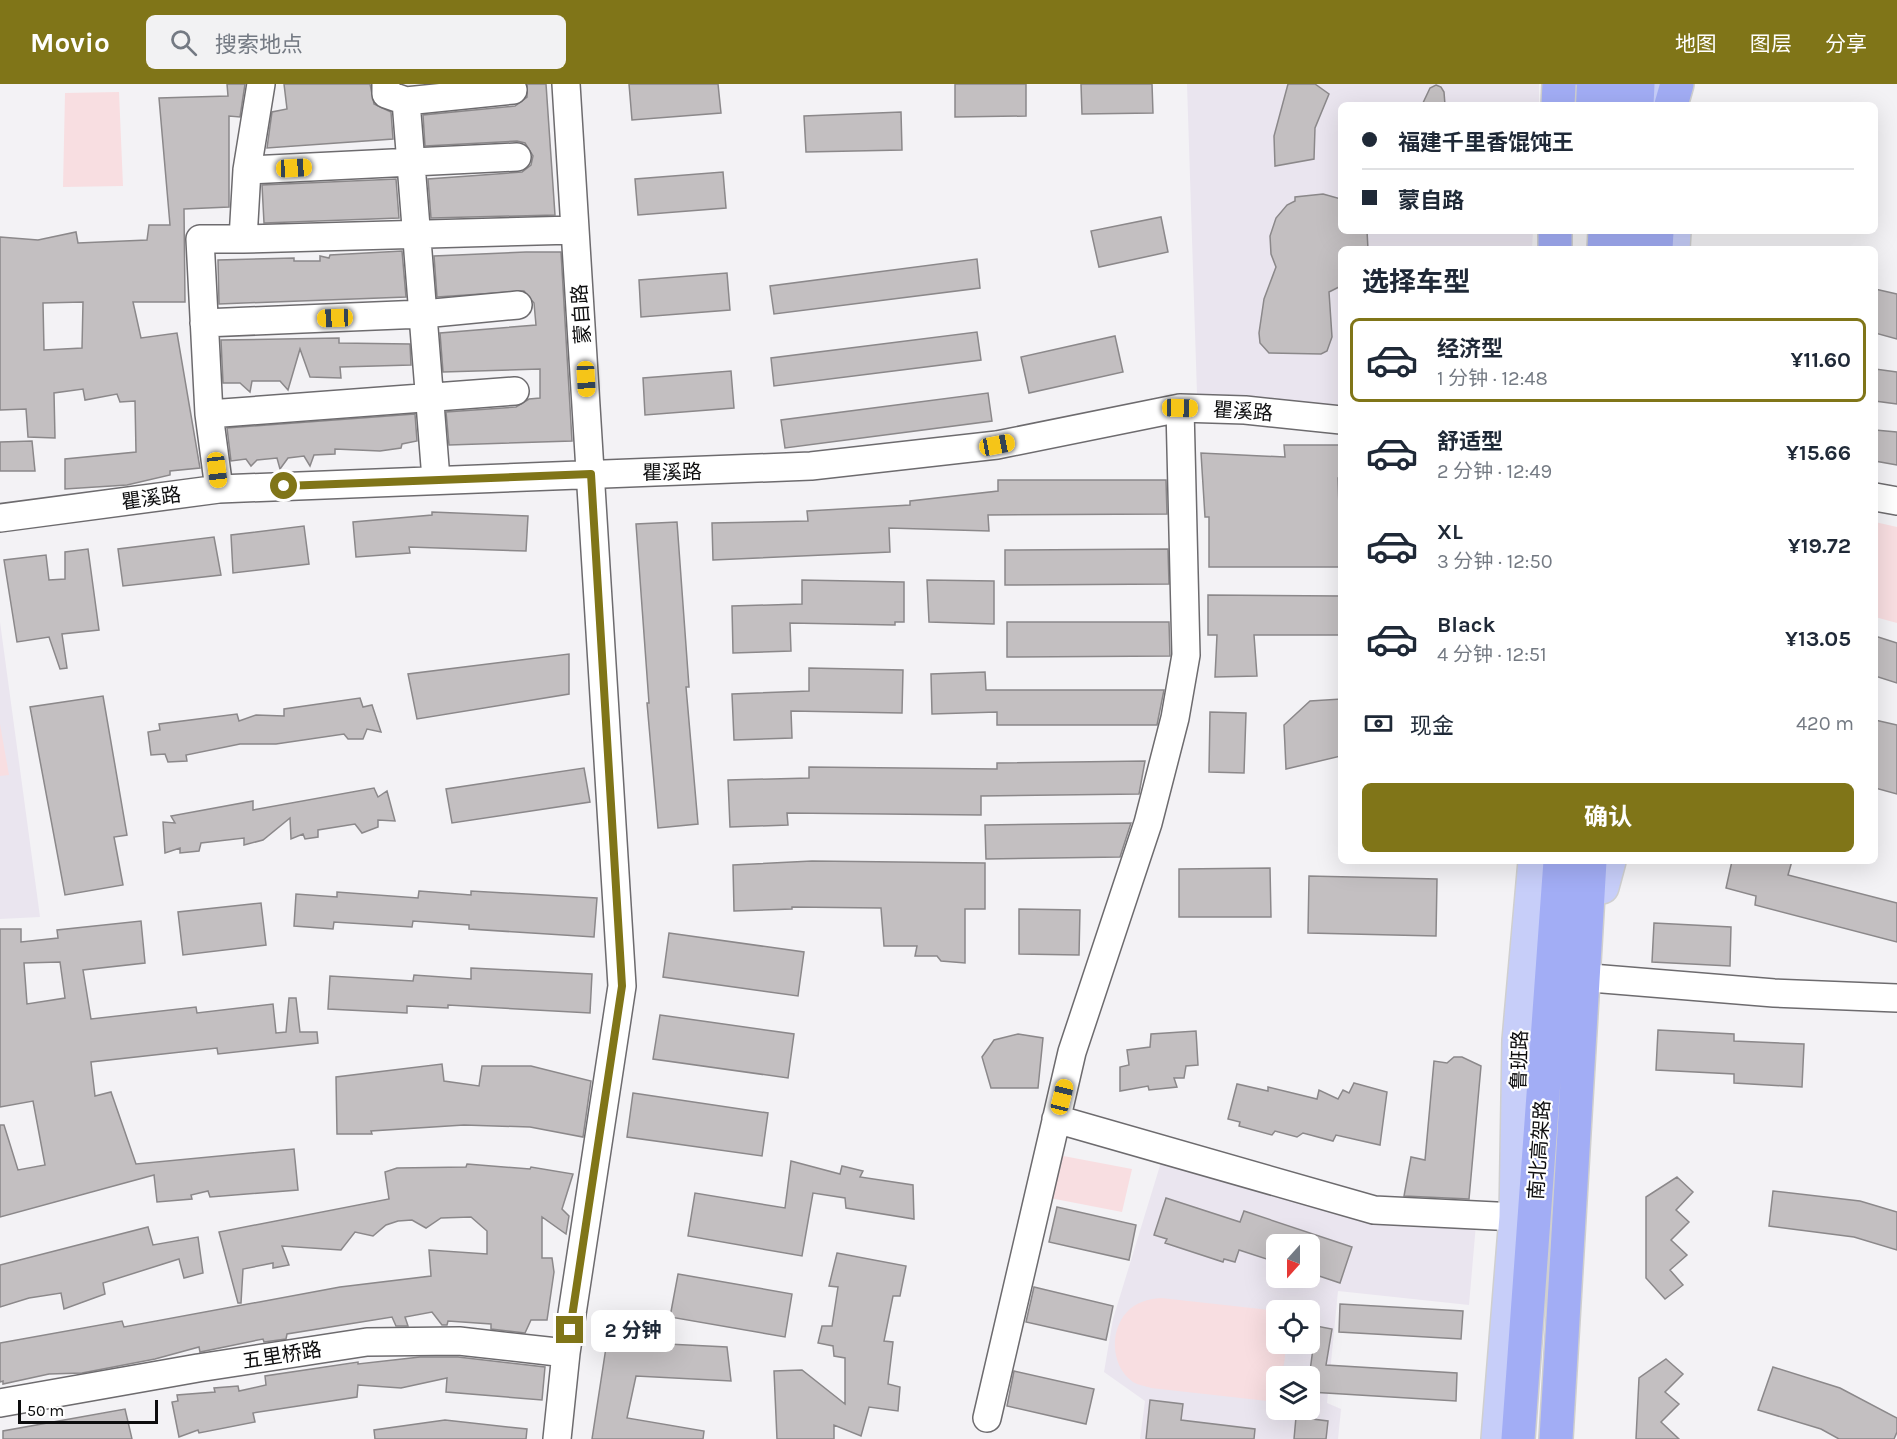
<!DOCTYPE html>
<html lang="zh">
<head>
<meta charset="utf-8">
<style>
	:root { --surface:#fff; --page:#f2f2f3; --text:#1f2937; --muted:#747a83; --line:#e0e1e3; --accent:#807518 }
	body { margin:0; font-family:Karla,"Noto Sans SC",sans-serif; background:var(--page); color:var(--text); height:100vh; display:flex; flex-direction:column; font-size:22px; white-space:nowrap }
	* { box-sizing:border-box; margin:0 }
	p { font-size:20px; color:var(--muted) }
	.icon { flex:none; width:33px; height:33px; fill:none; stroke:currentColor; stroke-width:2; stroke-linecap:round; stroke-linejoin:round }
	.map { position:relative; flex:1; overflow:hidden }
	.sheet { position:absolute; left:1338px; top:162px; width:540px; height:618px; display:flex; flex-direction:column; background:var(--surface); border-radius:9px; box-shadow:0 6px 24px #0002 }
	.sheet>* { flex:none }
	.hud { position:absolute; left:1338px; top:18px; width:540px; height:132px; border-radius:9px; box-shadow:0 6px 24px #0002; display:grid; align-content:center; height:132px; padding:0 24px; background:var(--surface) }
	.needle { width:39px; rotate:201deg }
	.controls { position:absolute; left:1266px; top:1150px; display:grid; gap:12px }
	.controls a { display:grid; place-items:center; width:54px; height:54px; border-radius:9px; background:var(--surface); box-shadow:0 6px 24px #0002; font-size:30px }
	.scale { position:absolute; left:18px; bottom:15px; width:140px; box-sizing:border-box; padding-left:6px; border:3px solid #0d0d0e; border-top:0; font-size:16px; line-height:21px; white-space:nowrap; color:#0d0d0e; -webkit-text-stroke:4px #fff; paint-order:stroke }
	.end { position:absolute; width:27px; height:27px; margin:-14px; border:8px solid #807518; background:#fff; box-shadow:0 0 0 3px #fff }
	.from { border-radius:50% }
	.bubble { position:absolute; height:42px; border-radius:9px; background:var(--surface); box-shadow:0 6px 24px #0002; font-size:20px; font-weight:700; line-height:42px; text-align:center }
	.car { position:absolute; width:18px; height:36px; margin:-18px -9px; border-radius:8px; box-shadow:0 0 4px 2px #0007; background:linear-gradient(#f5c518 24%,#345 0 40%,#f5c518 0 76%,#345 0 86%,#f5c518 0) }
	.hud b { display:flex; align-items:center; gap:21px; height:57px; font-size:22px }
	.hud b+b { border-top:2px solid var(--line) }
	.hud i { width:15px; height:15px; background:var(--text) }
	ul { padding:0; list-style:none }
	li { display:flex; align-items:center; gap:18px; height:84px; margin:0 12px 9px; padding:0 12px; border:3px solid transparent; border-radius:9px }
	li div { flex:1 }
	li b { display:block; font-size:22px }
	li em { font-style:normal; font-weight:700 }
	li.on { border-color:var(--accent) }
	li>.icon { width:54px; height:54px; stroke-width:1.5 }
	h2 { padding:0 24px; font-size:27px; line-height:72px }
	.pay { display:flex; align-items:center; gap:15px; height:66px; padding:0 24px; font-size:22px }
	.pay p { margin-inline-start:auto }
	.action { display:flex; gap:12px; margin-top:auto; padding:12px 24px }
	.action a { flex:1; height:69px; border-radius:9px; background:var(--accent); color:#fff; font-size:24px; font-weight:700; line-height:69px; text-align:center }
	header { display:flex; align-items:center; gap:36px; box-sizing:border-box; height:84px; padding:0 30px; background:var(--accent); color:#fff }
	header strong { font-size:28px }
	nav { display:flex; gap:33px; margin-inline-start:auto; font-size:21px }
	.search { width:420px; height:54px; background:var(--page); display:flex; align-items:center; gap:15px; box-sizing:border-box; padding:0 21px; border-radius:9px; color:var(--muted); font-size:22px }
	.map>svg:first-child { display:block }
</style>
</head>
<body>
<header>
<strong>Movio</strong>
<div class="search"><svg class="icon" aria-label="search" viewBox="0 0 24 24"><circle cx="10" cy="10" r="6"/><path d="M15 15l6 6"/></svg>搜索地点</div>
<nav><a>地图</a><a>图层</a><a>分享</a></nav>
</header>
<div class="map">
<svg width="1897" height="1355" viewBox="0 0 1897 1355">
	<rect width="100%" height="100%" fill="#f3f2f5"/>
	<path fill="#eae5ef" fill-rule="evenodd" d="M1187,0H1539V21H1341V147H1533L1532,165H1341V325L1197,310Z
		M0,538L38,818L40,833L0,835Z
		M1162,1075L1476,1140L1469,1221L1338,1207L1327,1319L1341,1325L1338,1355H1140L1145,1317L1104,1288L1113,1235ZM1276,1161H1310V1194H1276ZM1276,1227H1310V1260H1276ZM1276,1293H1310V1326H1276Z"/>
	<path fill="#f8dee1" d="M119,8L123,102L63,103L65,9Z
		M1875,438L1897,443V539L1875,533Z
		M0,640L9,691L0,692Z
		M1058,1071L1132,1085L1122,1128L1050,1114Z
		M1161,1214L1279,1227L1276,1234H1270L1276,1241V1260H1284C1288,1281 1280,1295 1266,1308L1276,1310V1318L1151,1304C1146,1302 1138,1301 1133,1298C1111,1283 1109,1247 1127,1228C1136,1218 1148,1215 1161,1214Z"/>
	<path fill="#c3bfc1" stroke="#8b888a" stroke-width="1.5" fill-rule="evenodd" d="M227,0H245L240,33L229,32V123L184,125L185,218H133L141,254L177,249L200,384L170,387V391L127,401L65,405V375L136,368L135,317L120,318L117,310L85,316L83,305L54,309L55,354L28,353L26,325L0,326V153L38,156L76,148L78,159L147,156L149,141H170L159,14L228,12ZM83,218L82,264L44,266L43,219Z
		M284,0H370L374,20L391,28L393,55L267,64L272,28L287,25Z
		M527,0H546L555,131L431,134L428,95L522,88L531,81L533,72L525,59L517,57L425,62L423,31L515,22L527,13Z
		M629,0H718L721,29L632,36Z
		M955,0H1026V32L955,33Z
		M1081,0H1152L1153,29L1082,30Z
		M1288,0H1315L1329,10L1315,44L1314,75L1275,82L1274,52Z
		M1436,1L1441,3L1444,8L1445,21H1422L1430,4Z
		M901,28L902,66L806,68L804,32Z
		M723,88L726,124L638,131L635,95Z
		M396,95L399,134L264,139L262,101Z
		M1323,110L1341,115V147H1367L1368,165H1341V202L1329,208L1332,253L1327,267L1321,270L1269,269L1260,259L1259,249L1264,215L1276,183L1271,170L1270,152L1276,134L1287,121L1295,117V113Z
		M1161,133L1168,168L1099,183L1091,147Z
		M402,167L406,213L219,220L218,176L294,174V177H320V172L329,174L330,171Z
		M526,168H561L572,357L449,361L446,328L516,323L529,315L540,314V285L443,288L440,249L536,241L534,219L524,207L437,213L434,172Z
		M977,175L980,204L774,230L770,202Z
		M727,189L730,226L641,233L639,196Z
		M1875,205L1897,210V255L1875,249Z
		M977,248L981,276L774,302L771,274Z
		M1115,252L1123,288L1029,309L1021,273Z
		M339,254V259L410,260L411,281L340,283L341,294L310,293L300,265L288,306L280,297H252L250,308L240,299H223L221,256Z
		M1875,285L1897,288V320L1875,317Z
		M731,287L734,324L645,331L643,294Z
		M988,309L992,337L785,364L781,336Z
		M415,330L417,357L402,360L401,364L380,367L335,365V370L314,371L310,382L304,372L288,374L280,385L277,374L257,376L251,382L246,375L231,377L227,344Z
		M1875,346L1897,348V381L1875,377Z
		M32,357L35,387H0V358Z
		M1284,361H1341V394H1338L1341,483H1209V433H1205L1201,369L1285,373Z
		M998,396H1166L1167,430L988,431L989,447L889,444L890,468L713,476L712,439L808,437L807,427L910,421V417L998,407Z
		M432,428L528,432L526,467L409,463L410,469L356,473L353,438L432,431Z
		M677,438L689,603H686L698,740L658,744L647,619H649L636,440Z
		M304,442L309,480L233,489L231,451Z
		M214,453L221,491L123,502L118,465Z
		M88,465L99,546L62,550L67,584L60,585L49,553L17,558L4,476L46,471L49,496L65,495V468Z
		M1168,465L1169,500L1005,501V466Z
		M802,496L904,498V538H895V541L790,539L791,567L733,569L732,522L802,520Z
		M927,496L994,497V540L929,538Z
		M1208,511L1341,512V551H1254L1257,592L1215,593L1217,551H1208Z
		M1007,538H1169L1170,572L1007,573Z
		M1875,552L1897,559V599L1875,592Z
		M569,570V610L417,635L408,590Z
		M809,584L903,586L902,629L791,627L792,654L734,656L732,610L809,607Z
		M985,588L986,606H1164L1157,641H997V628L932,630L931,590Z
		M103,612L127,751L114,753L123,801L65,811L30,623Z
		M360,614L363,623L372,621L381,648L367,645L363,655H348L344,650L276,660H240L186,671L187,677L168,678L165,670L151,671L148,648L160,646L159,640L237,630L239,637L256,631L284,632V625Z
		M1341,615V672L1286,685L1284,641L1310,617Z
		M1210,628L1246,629L1244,689L1209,688Z
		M1875,636L1897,641V710L1875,704Z
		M1145,677L1139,710L981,712V731L787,729L788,741L730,743L728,696L809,694V683L997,685V679Z
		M584,684L590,718L452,739L446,705Z
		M374,704L378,713L387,707L395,737L378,736V743L362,749L355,740L318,746V753L305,755L303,750L291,755L290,734L263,756L244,761V754L201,759L199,767L180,769V764L165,769L163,738L175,739L171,732L253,717V726Z
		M1131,739L1120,773L986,775L985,741Z
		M812,777L985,779V825H965V879L941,877L937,872H915L917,862H884L881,824L792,823V825L734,827L733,781Z
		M1732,777H1792L1788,791L1897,819V858L1755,821L1756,812L1726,804Z
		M1270,784L1271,833H1179V785Z
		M1309,792L1437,795L1436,852L1308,849Z
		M419,807L471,811V807L597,814L594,853L469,845V841L413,837L412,843L334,838L333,845L294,842L296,810L337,813V808L418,814Z
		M261,819L266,861L183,871L178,828Z
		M1019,825L1080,826L1079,871L1019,870Z
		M141,837L145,879L83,886L91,935L196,923L197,929L273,920L276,949L286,948L289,914H296L300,948H317L318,959L218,970L217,964L91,978L95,1012L111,1008L136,1080L294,1065L298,1106L210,1113L208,1107L191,1111L192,1115L157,1118L154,1091L0,1133V1041H4L18,1086L45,1081L33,1017L0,1023V845H21V858L58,854L57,846ZM60,878L65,914L27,920L24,879Z
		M1654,839L1731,843L1730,882L1652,878Z
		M669,849L804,868L798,912L663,893Z
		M471,884L592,890L590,929L448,921V924L407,922V929L328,925L330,892L413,897L414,891L471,895Z
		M660,931L794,950L788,994L653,975Z
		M1658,946L1734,950V957L1804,960L1802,1003L1734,999V990L1656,986Z
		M1196,947L1198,981L1186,982L1184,994H1174L1177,1003L1149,1006L1148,1002L1120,1007V983L1129,981L1127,966L1150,963L1151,950Z
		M1018,950L1043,954L1038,1004H991L982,973L994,956Z
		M1454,973H1462L1481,982L1469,1115L1404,1112L1411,1073L1425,1076L1434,977L1447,979Z
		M442,980L444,997L479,1002L482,982H531L591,997L583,1053L530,1043L464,1041L371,1047L372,1050H337L336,993Z
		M1354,999L1387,1008L1380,1061L1336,1051L1333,1057L1303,1049L1297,1053L1275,1047L1272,1051L1239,1042L1240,1038L1228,1035L1237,1000L1268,1007V1003L1317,1015L1319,1006L1338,1015L1343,1006L1349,1009Z
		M633,1009L768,1029L762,1072L627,1053Z
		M791,1077L840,1090L842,1082L863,1087L860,1093L913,1101L914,1135L846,1124L845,1114L813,1109L802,1172L688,1152L695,1109L785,1124Z
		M467,1080L530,1085L531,1083L573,1090L562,1125L569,1132L566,1150L542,1133V1174H552L554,1188L547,1236H531L525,1249L491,1245V1240L448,1237L447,1241H442L432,1228L405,1233L408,1242H396L392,1233L287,1250L286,1255L264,1258L263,1255L200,1268L199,1263L155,1275L82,1289L49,1290L3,1300V1297L0,1298V1259L122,1237L124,1243L340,1203L431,1192L429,1166L487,1170V1147L471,1133L441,1134L426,1144L412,1136L398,1137L386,1141L373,1152L355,1148L341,1166L282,1162L289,1181L273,1184V1179L243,1185L241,1219H238L219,1148L389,1115L385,1088L397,1084L466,1083Z
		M1677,1093L1693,1108L1676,1126L1689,1138L1671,1156L1687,1171L1670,1186L1683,1201L1665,1215L1646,1194V1113Z
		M1773,1107L1860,1117L1897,1128V1166L1854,1153L1769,1142Z
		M1166,1114L1240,1138L1244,1127L1352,1163L1340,1199L1310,1189V1161H1276V1178L1239,1166L1235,1178L1224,1175L1223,1178L1165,1159L1167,1155L1154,1151Z
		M1057,1123L1136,1141L1129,1176L1049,1158Z
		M148,1143L153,1161L198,1153L203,1189L184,1194L179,1175L103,1199L105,1210L64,1225L61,1209L29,1214L0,1223V1181Z
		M837,1169L906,1182L900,1212H893L884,1257L893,1258L888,1300L900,1303L898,1327L869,1323L861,1352L834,1341V1355H777L774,1287L802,1286L845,1320V1274L834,1272L833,1262L818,1259L822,1242H832L838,1203L829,1202Z
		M678,1190L792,1210L785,1253L670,1233Z
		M1034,1203L1113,1222L1106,1256L1026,1238Z
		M1340,1220L1463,1227L1461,1255L1339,1248Z
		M1316,1242L1332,1245L1326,1281L1457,1289L1456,1317L1310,1308V1287Z
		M607,1257L727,1263L731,1297L636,1292L627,1334L704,1347L703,1355H592Z
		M420,1273H458L545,1283L542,1316L446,1308L447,1294L401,1304L358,1301L357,1313L253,1329L255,1338L199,1349L198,1346L179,1353L172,1318L178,1317L177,1311L215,1308L214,1304L238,1302L239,1307L266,1301L265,1292L358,1278V1280Z
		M1666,1275L1683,1290L1665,1308L1679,1320L1661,1338L1679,1355H1636L1639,1294Z
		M1773,1283L1840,1304L1897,1334V1348L1894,1355H1839L1821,1345L1758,1326Z
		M1014,1287L1094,1305L1086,1340L1007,1322Z
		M1150,1316L1183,1320L1181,1336L1255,1345L1254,1355H1146Z
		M125,1325L132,1355H3V1347Z
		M1296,1333L1328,1337L1326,1355H1294Z
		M445,1336L527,1345L526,1355H375L374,1346Z"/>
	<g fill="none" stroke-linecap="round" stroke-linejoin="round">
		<g stroke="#6d6b6e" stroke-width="30">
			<path id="minor" d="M386,0V10L406,17L436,395
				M406,17L513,6
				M247,86L517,73
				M243,155L575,146
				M204,239L423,230L518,221
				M209,330L515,307
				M219,405L209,330L200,155H243L247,86L261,0
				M1875,413L1897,417
				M0,434L219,405L811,382L997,361L1180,324L1245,326L1341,336
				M1591,894L1774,909L1897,914
				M1056,1035L1374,1126L1516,1133
				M0,1319L198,1284L367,1258L459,1257L566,1269
				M987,1334L1072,968L1148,739L1175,634L1186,571L1180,324
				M557,1355L566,1269L622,902L566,0"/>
		</g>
		<g stroke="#cfcfcf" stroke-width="36">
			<path id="major" d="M1653,21L1655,0
				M1673,165L1674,147
				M1602,803L1609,777
				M1498,1355L1516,1133L1519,956L1535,777"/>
		</g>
		<g stroke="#cfcfcf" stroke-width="36">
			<path id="highway" d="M1581,0L1584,21
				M1611,21L1612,0
				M1637,21L1638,0
				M1671,21L1677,0
				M1555,165V147
				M1604,165L1605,147
				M1628,165L1629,147
				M1656,165L1657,147
				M1518,1355L1560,777
				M1556,1355L1590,777"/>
		</g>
		<use href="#minor" stroke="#fff" stroke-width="27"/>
		<use href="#major" stroke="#c7cef9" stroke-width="33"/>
		<use href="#highway" stroke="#a2adf5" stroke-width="33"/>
		<g stroke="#cfcfcf" stroke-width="36" stroke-linecap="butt">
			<path id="highway-bridge" d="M1558,21L1559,0"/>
		</g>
		<use href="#highway-bridge" stroke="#a2adf5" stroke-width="33"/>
	</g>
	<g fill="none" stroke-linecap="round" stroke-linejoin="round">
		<path stroke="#807518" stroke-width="8" d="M284,402L591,390L622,902L570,1246"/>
	</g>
	<g text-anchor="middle" stroke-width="4.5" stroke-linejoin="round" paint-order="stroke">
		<g font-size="20" fill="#0d0d0e" stroke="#fff">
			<text transform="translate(581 230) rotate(-94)" y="7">蒙自路</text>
			<text transform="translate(1243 327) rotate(4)" y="7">瞿溪路</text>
			<text transform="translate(672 388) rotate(-1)" y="7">瞿溪路</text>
			<text transform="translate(151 414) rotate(-8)" y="7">瞿溪路</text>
			<text transform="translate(1519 976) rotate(-88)" y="7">鲁班路</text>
			<text transform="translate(1539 1066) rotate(-86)" y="7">南北高架路</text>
			<text transform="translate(282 1271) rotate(-9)" y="7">五里桥路</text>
		</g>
	</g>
</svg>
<div class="controls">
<a><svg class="needle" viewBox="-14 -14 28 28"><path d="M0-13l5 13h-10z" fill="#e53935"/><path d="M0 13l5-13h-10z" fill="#747a83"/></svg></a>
<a><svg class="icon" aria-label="locate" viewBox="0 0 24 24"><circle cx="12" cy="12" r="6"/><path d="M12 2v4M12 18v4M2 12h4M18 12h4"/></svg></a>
<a><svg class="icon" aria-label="layers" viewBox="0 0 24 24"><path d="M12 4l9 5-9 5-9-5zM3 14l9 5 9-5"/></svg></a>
</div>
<div class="scale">50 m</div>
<i class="end from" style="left:284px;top:402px"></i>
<i class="end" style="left:570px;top:1246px"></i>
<div class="bubble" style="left:591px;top:1226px;width:84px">2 分钟</div>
<i class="car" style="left:294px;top:84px;rotate:87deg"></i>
<i class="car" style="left:335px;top:234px;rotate:268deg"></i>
<i class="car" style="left:586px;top:295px;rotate:177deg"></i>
<i class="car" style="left:1180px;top:324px;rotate:91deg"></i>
<i class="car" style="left:997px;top:361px;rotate:79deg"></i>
<i class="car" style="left:217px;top:386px;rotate:173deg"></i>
<i class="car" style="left:1062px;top:1013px;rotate:14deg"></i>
<div class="hud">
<b><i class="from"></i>福建千里香馄饨王</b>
<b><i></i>蒙自路</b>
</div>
<section class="sheet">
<h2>选择车型</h2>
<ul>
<li class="on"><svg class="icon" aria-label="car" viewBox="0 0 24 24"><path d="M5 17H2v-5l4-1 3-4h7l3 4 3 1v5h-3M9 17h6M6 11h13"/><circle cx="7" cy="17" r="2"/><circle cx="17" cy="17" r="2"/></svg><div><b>经济型</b><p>1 分钟 · 12:48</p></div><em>¥11.60</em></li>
<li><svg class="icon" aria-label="car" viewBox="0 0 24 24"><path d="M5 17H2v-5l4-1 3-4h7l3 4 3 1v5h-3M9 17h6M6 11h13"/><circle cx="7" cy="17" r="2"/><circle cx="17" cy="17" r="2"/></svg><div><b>舒适型</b><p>2 分钟 · 12:49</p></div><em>¥15.66</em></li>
<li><svg class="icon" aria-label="car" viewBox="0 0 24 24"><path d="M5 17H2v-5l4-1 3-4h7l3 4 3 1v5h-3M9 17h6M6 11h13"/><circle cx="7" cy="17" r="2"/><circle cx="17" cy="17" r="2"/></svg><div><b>XL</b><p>3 分钟 · 12:50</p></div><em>¥19.72</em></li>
<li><svg class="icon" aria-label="car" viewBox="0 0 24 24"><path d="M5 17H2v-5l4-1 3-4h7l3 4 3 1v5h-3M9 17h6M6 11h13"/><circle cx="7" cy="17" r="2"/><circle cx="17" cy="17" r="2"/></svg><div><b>Black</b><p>4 分钟 · 12:51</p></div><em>¥13.05</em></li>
</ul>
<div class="pay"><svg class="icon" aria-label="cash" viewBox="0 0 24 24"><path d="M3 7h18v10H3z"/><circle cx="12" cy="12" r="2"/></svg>现金<p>420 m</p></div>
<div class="action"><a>确认</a></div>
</section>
</div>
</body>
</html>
